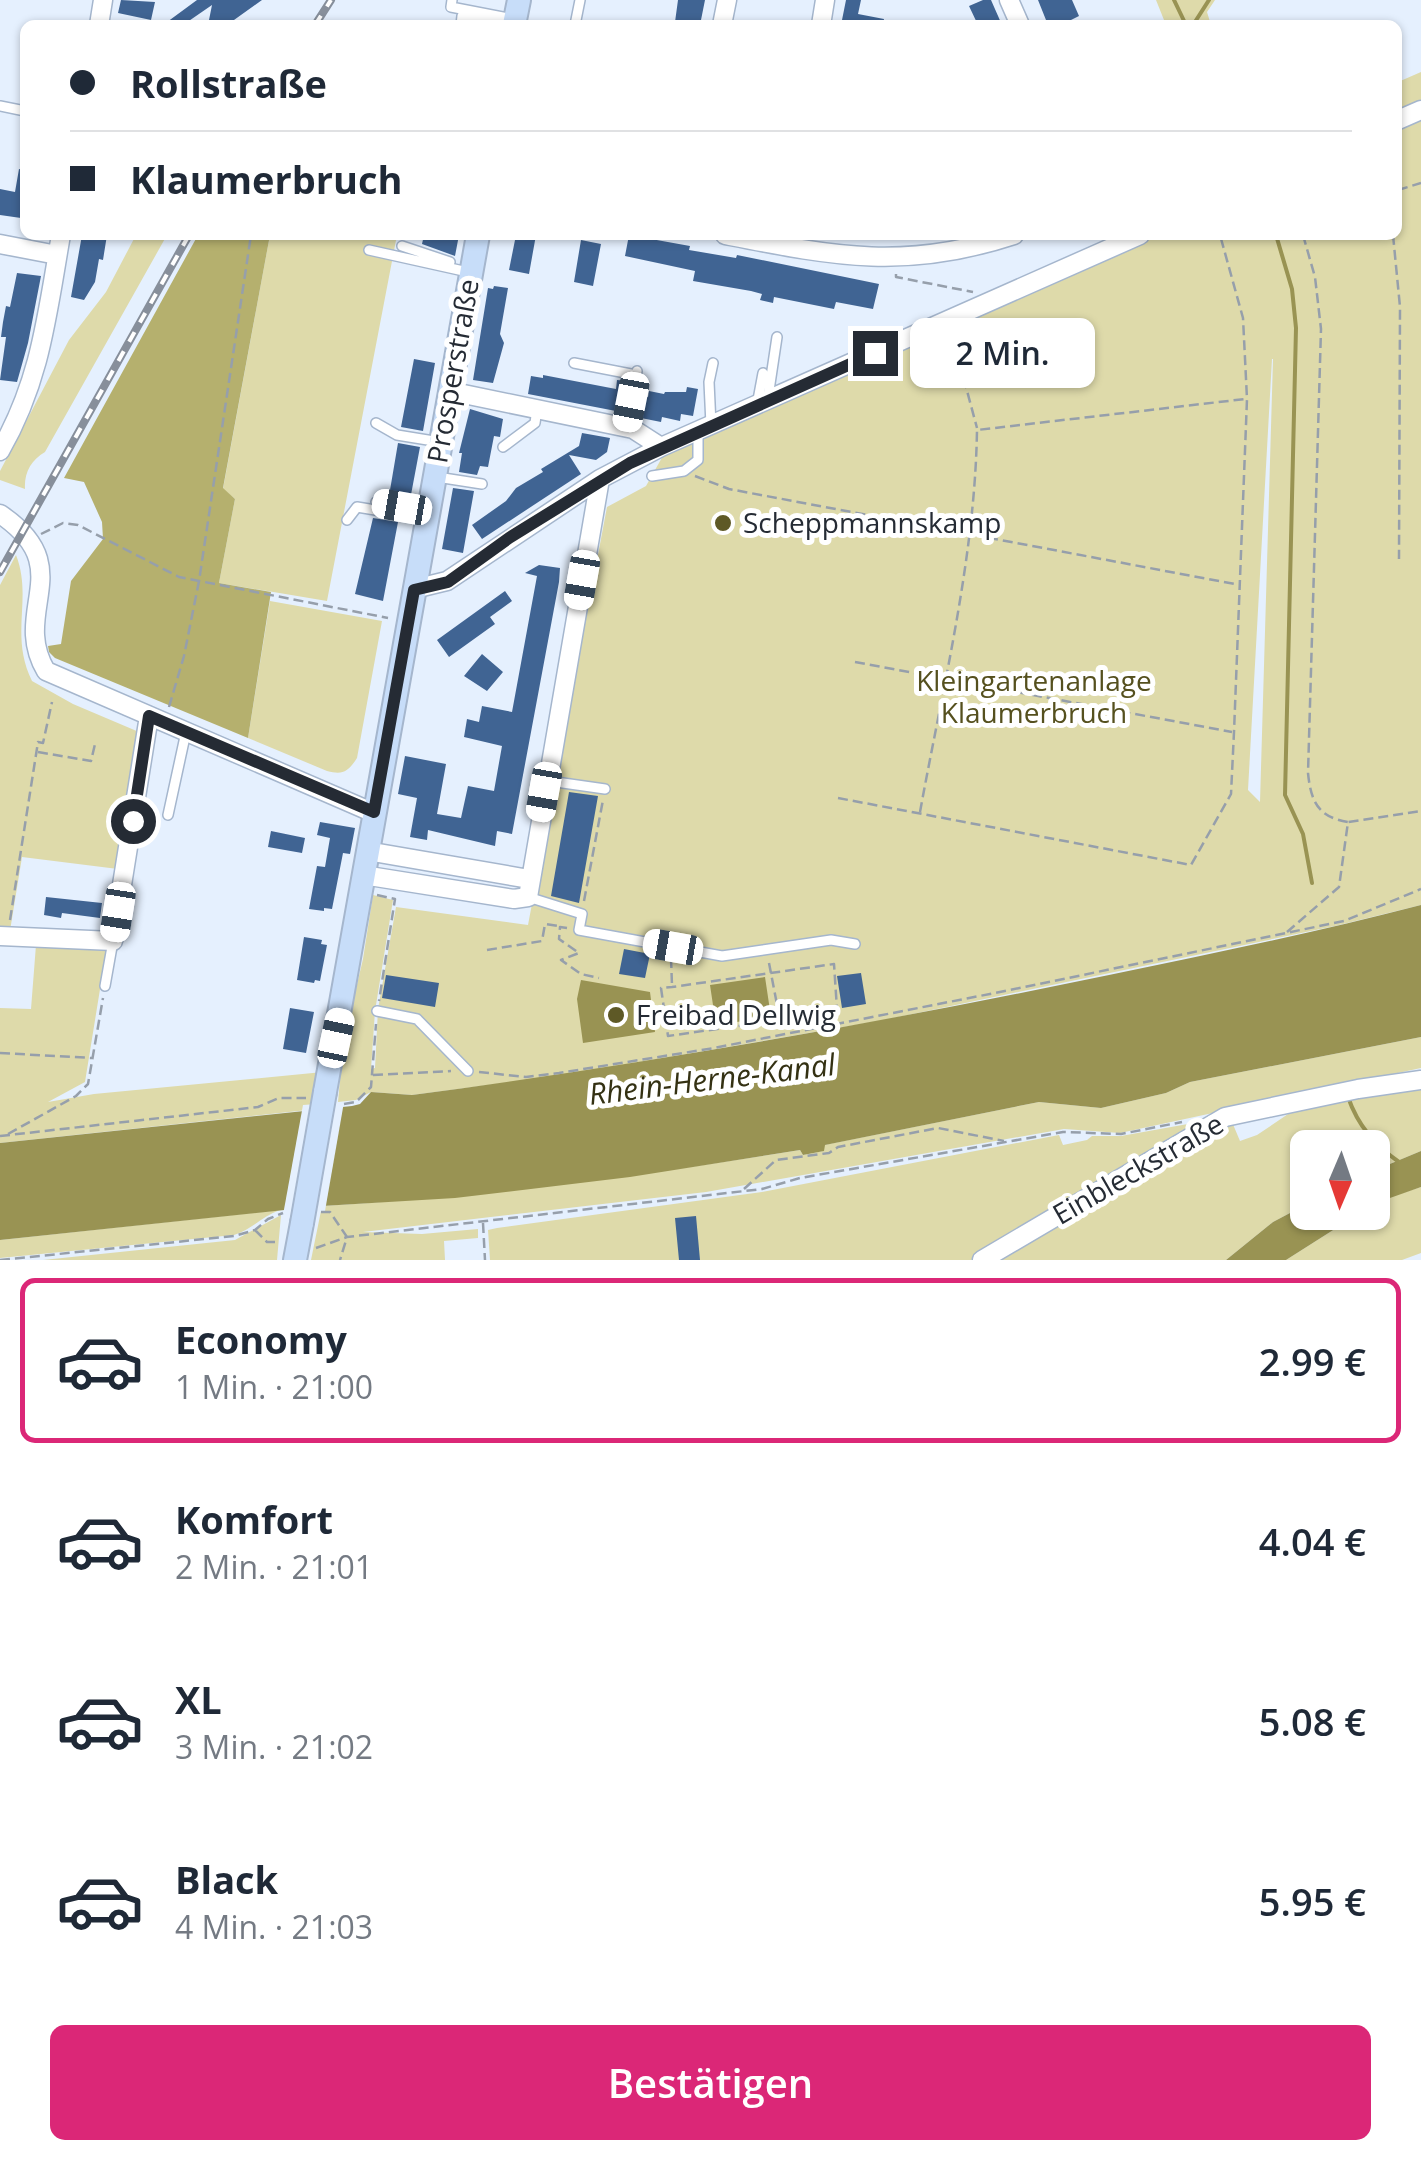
<!DOCTYPE html>
<html lang="de">
<head>
<meta charset="utf-8">
<style>
	:root { --surface:#fff; --page:#f6f6f7; --text:#1f2937; --muted:#747a83; --line:#e0e1e3; --accent:#db2777 }
	body { margin:0; font-family:"Open Sans",sans-serif; background:var(--page); color:var(--text); height:100vh; display:flex; flex-direction:column; font-size:38px; white-space:nowrap }
	* { box-sizing:border-box; margin:0 }
	p { font-size:32px; color:var(--muted) }
	.icon { flex:none; width:55px; height:55px; fill:none; stroke:currentColor; stroke-width:2; stroke-linecap:round; stroke-linejoin:round }
	.map { position:relative; height:1260px; overflow:hidden }
	.sheet { display:flex; flex-direction:column; background:var(--surface); flex:1 }
	.sheet>* { flex:none }
	.hud { position:absolute; left:20px; top:20px; width:1382px; height:220px; border-radius:15px; box-shadow:0 2px 8px #0004; display:grid; align-content:center; height:220px; padding:0 50px; background:var(--surface) }
	.needle { width:65px; rotate:182deg }
	.tools { position:absolute; left:1290px; top:1130px; display:grid; gap:20px }
	.tools a { display:grid; place-items:center; width:100px; height:100px; border-radius:15px; background:var(--surface); box-shadow:0 2px 8px #0004; font-size:50px }
	.end { position:absolute; width:45px; height:45px; margin:-22px; border:12px solid #252b34; background:#fff; box-shadow:0 0 0 5px #fff }
	.from { border-radius:50% }
	.bubble { position:absolute; height:70px; border-radius:15px; background:var(--surface); box-shadow:0 2px 8px #0004; font-size:32px; font-weight:600; line-height:70px; text-align:center }
	.car { position:absolute; width:30px; height:60px; margin:-30px -15px; border-radius:12px; box-shadow:0 0 8px 2px #0007; background:linear-gradient(#fff 24%,#345 0 40%,#fff 0 76%,#345 0 86%,#fff 0) }
	.hud b { display:flex; align-items:center; gap:35px; height:95px; font-size:38px }
	.hud b+b { border-top:2px solid var(--line) }
	.hud i { width:25px; height:25px; background:var(--text) }
	ul { padding:18px 0 0; list-style:none }
	li { display:flex; align-items:center; gap:30px; height:165px; margin:0 20px 15px; padding:0 30px; border:5px solid transparent; border-radius:15px }
	li div { flex:1 }
	li b { display:block; font-size:38px }
	li em { font-style:normal; font-weight:600 }
	li.current { border-color:var(--accent) }
	li>.icon { width:90px; height:90px; stroke-width:1.5 }
	.cta { display:flex; gap:20px; margin-top:auto; padding:20px 50px }
	.cta a { flex:1; height:115px; border-radius:15px; background:var(--accent); color:#fff; font-size:40px; font-weight:600; line-height:115px; text-align:center }
	.map>svg:first-child { display:block }
</style>
</head>
<body>
<div class="map">
<svg width="1421" height="1260" viewBox="0 0 1421 1260">
	<rect width="100%" height="100%" fill="#e5f0fe"/>
	<path fill="#dedaaa" fill-rule="evenodd" d="M1156,0H1215L1207,12L1211,25H1166Z
		M1421,72V905L1335,926L879,1021L558,1076L412,1095L371,1092L356,1100L338,1102L340,1080L336,1074L363,959L373,895L393,900L375,1011L371,1069L375,1068L378,1009L396,907L528,925L607,507L646,486L664,454L718,432L943,319L1140,235H1398V82ZM1272,359H1273L1260,802L1248,790Z
		M136,235H167L45,452C31,460 24,473 25,489L0,480V471L69,340L106,292Z
		M270,235H397L327,601L219,583L235,499L223,489Z
		M16,555C33,599 9,634 32,681L73,704L139,732L118,869L22,857L8,943L0,942V585Z
		M270,601L382,621L357,758C348,772 343,775 327,771L248,738Z
		M36,945L107,946L85,1082L48,1102L94,1094L323,1072L317,1109L0,1143V1008L31,1009Z
		M1421,1037V1068L1120,1133L1064,1129L706,1192L363,1232L422,1234L478,1229V1238L444,1241L445,1260H311L322,1206C483,1196 641,1176 800,1150L803,1155L823,1151L824,1145L1039,1102L1101,1108L1166,1093L1190,1082Z
		M1421,1083V1151L1373,1171L1372,1148H1308L1307,1204L1273,1222L1226,1260H993L1232,1122L1240,1141L1257,1135L1297,1108Z
		M1199,1122L971,1260H490L488,1230L497,1228L762,1192L1059,1135L1063,1145L1087,1140L1092,1136H1121Z
		M1421,1187V1253L1402,1260H1286L1360,1213L1372,1212L1373,1204L1377,1201Z
		M280,1210C263,1216 252,1229 234,1235L0,1258V1240Z
		M281,1215L277,1260H43L235,1240Z"/>
	<path fill="#b5b06e" d="M198,235H270L223,488L235,499L219,583L271,592L248,738L55,658L49,652L48,646L61,644L71,581L103,539L102,522L84,482L64,478Z"/>
	<path fill="#999353" d="M1421,905V1037L1190,1082L1166,1093L1101,1108L1039,1102L825,1145L824,1151L803,1155L800,1150L630,1177L455,1198L322,1206L0,1240V1143L352,1106L360,1104L371,1092L412,1095C646,1064 878,1023 1109,975C1214,953 1318,932 1421,905Z
		M765,977L771,1017L716,1025L710,985Z
		M581,980L650,992L655,1032L583,1043L577,999Z
		M1421,1151V1187L1373,1204V1171Z
		M1307,1204L1308,1212L1360,1213L1286,1260H1226L1273,1222Z"/>
	<path fill="#e5f0fe" d="M344,1102L325,1211L283,1215L303,1105Z"/>
	<g fill="none" stroke-linecap="round" stroke-linejoin="round">
		<path stroke="#999353" stroke-width="4" d="M1174,0L1186,25
			M1193,25L1209,0
			M1276,235L1292,289L1296,328L1285,795L1303,834L1312,883
			M1348,1097C1358,1126 1375,1145 1399,1162"/>
	</g>
	<path fill="#406493" d="M121,0L155,2L151,20L118,13Z
		M197,0H262L227,25H208L212,5L183,25H163Z
		M678,0H705L700,25L675,22Z
		M846,0H861L858,14L884,19L883,25H841Z
		M983,0H991L1002,25H978L969,6Z
		M1038,0H1072L1079,16L1071,20L1074,25H1048Z
		M19,169L25,170L21,218L0,215V189L15,192Z
		M82,235H107L103,260L99,259L95,282L84,300L71,297Z
		M424,235H459L455,256L422,244Z
		M516,235H536L529,274L509,270Z
		M629,235L690,246L689,250L736,258L737,255L879,284L873,309L836,302L834,309L774,297L773,303L760,300L762,294L751,291L693,281L695,271L625,256Z
		M581,240L601,244L593,286L574,282Z
		M17,273L41,276L28,343L17,382L0,380L6,337H1L3,322L6,306L10,307Z
		M494,286L508,288L500,334L504,343L493,383L473,380L488,288L493,289Z
		M414,359L435,363L423,431L401,427Z
		M543,375L616,389L617,380L627,381L621,412L528,394L531,376L543,378Z
		M687,387L698,389L693,416L681,414L680,421L662,417L661,422L636,417L640,396L648,397L649,391L664,394L665,392H686Z
		M470,409L503,419L500,437L494,436L488,467L480,466L477,475L459,472L462,453H459Z
		M582,433L610,438L607,452L596,460L569,455L581,474L482,539L472,525L506,501L516,488L543,472L541,469L579,446Z
		M398,443L420,447L410,500L389,496Z
		M453,488L474,491L463,553L442,549Z
		M373,518L398,522L383,601L355,594Z
		M539,565L560,568L559,582L512,834L497,831L495,846L428,830L427,840L410,837L417,798L398,794L405,756L446,764L437,814L461,818L468,786L494,791L502,746L464,737L467,719L479,722L482,706L512,712L537,576L525,573Z
		M505,591L512,601L490,617L495,624L449,657L437,640Z
		M482,654L503,672L487,691L464,676Z
		M569,792L598,796L579,903L551,896Z
		M320,822L355,828L350,854L343,853L332,909L324,908V911L309,909L317,866L325,867L330,838L317,835Z
		M271,831L305,838L302,853L268,847Z
		M46,897L102,903L100,918L62,913L61,918L44,915Z
		M304,937L322,940L321,944L327,945L320,981L315,980L314,983L297,980Z
		M624,949L650,954L645,978L619,974Z
		M861,973L866,1004L842,1008L837,976Z
		M386,975L439,983L435,1007L382,998Z
		M290,1008L314,1012L306,1053L283,1049Z
		M696,1216L700,1260H679L675,1218Z"/>
	<g fill="none" stroke-linecap="round" stroke-linejoin="round">
		<g stroke="#a5b6cd" stroke-width="12">
			<path id="lane" d="M452,0L451,7L513,19
				M461,25L462,16L508,25
				M575,25L580,0
				M0,106L25,111
				M402,246L450,262
				M369,250L468,272
				M574,363L636,375
				M768,397L777,337
				M757,405L763,373
				M376,423L397,435L440,442
				M711,425L709,382L713,363
				M626,428L637,371
				M503,447L535,423L537,409
				M652,476L684,471L698,460V431
				M437,477L482,484
				M376,502L425,511
				M347,520L357,507L424,518
				M549,781L605,789
				M168,815L186,732
				M528,897L582,914L579,930L722,956L831,940L855,944
				M105,986L113,941
				M377,1011L417,1019L468,1071"/>
		</g>
		<g stroke="#a5b6cd" stroke-width="21">
			<path id="street" d="M1009,0L1020,25
				M99,25L103,0
				M722,25L727,0
				M821,25L825,0
				M1398,120L1421,110
				M725,235C833,256 905,271 1014,235
				M0,244L57,255
				M449,391L633,429L661,447
				M0,451C41,380 47,314 61,235
				M0,514C80,568 10,610 46,671L374,813
				M414,589L447,581L600,479L661,447L1140,235
				M367,851L529,879
				M363,875L514,899L528,897L600,479
				M0,936L113,941L149,716
				M982,1260L1225,1117L1358,1089L1421,1080"/>
		</g>
		<g stroke="#a5b6cd" stroke-width="26">
			<path id="secondary" d="M514,25L519,0
				M325,1092L478,235
				M295,1260L302,1223"/>
		</g>
		<path stroke="#969fab" stroke-width="2.5" stroke-dasharray="10 5" stroke-linecap="butt" d="M1398,190L1421,183
			M1303,235L1315,277L1321,329L1308,773C1311,802 1318,817 1348,822
			M1393,235L1400,307L1399,559
			M896,274V277L973,292
			M952,335L977,428
			M695,476L729,489L1240,585
			M41,534L63,523L78,525L179,577L388,618
			M855,662L1232,732
			M169,707L184,656L199,581L251,235
			M38,752L91,761L95,744
			M838,798L1191,865L1231,794L1234,732L1247,399L1243,318L1220,235
			M920,812C943,686 975,558 977,430L1245,399
			M377,895L395,899L379,1001
			M584,901L603,800
			M10,920L38,742L43,743L52,702
			M567,928L560,927L559,939L579,953L561,960L581,974L599,978
			M1287,932L1339,887L1348,822L1421,811
			M487,950L542,941L545,924L558,926
			M671,958L672,985
			M769,963L780,1020L668,1036L661,988L672,987L834,964L837,1009
			M0,1053L92,1058
			M479,1072L526,1077L559,1073L714,1048L1010,990L1344,921L1421,889
			M373,1075L451,1071
			M344,1104L356,1102L371,1087L376,1024
			M8,1134L76,1096L88,1084L103,998
			M0,1136L258,1107L279,1098H306
			M744,1189L776,1160L829,1153L838,1147L938,1128L1004,1141
			M321,1212H330L347,1237L340,1260
			M483,1223L485,1260
			M255,1230L267,1242H279
			M316,1248L347,1237L762,1189L800,1178L1063,1132L1121,1134L1182,1122
			M0,1260L234,1236L255,1230L268,1219L283,1213"/>
		<use href="#lane" stroke="#fff" stroke-width="9"/>
		<use href="#street" stroke="#fff" stroke-width="18"/>
		<use href="#secondary" stroke="#c7ddf9" stroke-width="22"/>
		<g stroke="#878f9b" stroke-width="8">
			<path id="rail" d="M315,25L331,0
				M0,572L189,235"/>
		</g>
		<use href="#rail" stroke="#fff" stroke-width="4" stroke-dasharray="11" stroke-linecap="butt"/>
		<g stroke="#a5b6cd" stroke-width="26" stroke-linecap="butt">
			<path id="secondary-bridge" d="M302,1223L325,1092"/>
		</g>
		<use href="#secondary-bridge" stroke="#c7ddf9" stroke-width="22"/>
	</g>
	<g fill="none" stroke-linecap="round" stroke-linejoin="round">
		<path stroke="#252b34" stroke-width="12" d="M133,821L149,716L374,812L414,590L448,582L509,538L630,463L875,353"/>
	</g>
	<g fill="#5e5926" stroke="#fff" stroke-width="4">
		<circle cx="723" cy="523" r="10"/>
		<circle cx="616" cy="1015" r="10"/>
	</g>
	<g text-anchor="middle" stroke-width="10" stroke-linejoin="round" paint-order="stroke">
		<g font-size="28" fill="#252b34" stroke="#fff">
			<text transform="translate(453 371) rotate(-80)" y="10">Prosperstraße</text>
			<text transform="translate(1138 1169) rotate(-30)" y="10">Einbleckstraße</text>
		</g>
		<g font-size="28" fill="#252b34" stroke="#fff" text-anchor="start">
			<text x="743" y="533">Scheppmannskamp</text>
			<text x="636" y="1025">Freibad Dellwig</text>
		</g>
		<g font-size="28" fill="#55501e" stroke="#fff">
			<text x="1034" y="691">Kleingartenanlage<tspan x="1034" dy="32">Klaumerbruch</tspan></text>
		</g>
		<g font-size="30" font-style="italic" fill="#343113" stroke="#fff">
			<text transform="translate(712 1080) rotate(-7)" y="10">Rhein-Herne-Kanal</text>
		</g>
	</g>
</svg>
<div class="tools">
<a><svg class="needle" viewBox="-14 -14 28 28"><path d="M0-13l5 13h-10z" fill="#e53935"/><path d="M0 13l5-13h-10z" fill="#747a83"/></svg></a>
</div>
<i class="end from" style="left:133px;top:821px"></i>
<i class="end" style="left:875px;top:353px"></i>
<div class="bubble" style="left:910px;top:318px;width:185px">2 Min.</div>
<i class="car" style="left:631px;top:402px;rotate:191deg"></i>
<i class="car" style="left:402px;top:507px;rotate:280deg"></i>
<i class="car" style="left:582px;top:580px;rotate:190deg"></i>
<i class="car" style="left:544px;top:792px;rotate:190deg"></i>
<i class="car" style="left:118px;top:912px;rotate:189deg"></i>
<i class="car" style="left:673px;top:947px;rotate:280deg"></i>
<i class="car" style="left:336px;top:1038px;rotate:12deg"></i>
<div class="hud">
<b><i class="from"></i>Rollstraße</b>
<b><i></i>Klaumerbruch</b>
</div>
</div>
<section class="sheet">
<ul>
<li class="current"><svg class="icon" aria-label="car" viewBox="0 0 24 24"><path d="M5 17H2v-5l4-1 3-4h7l3 4 3 1v5h-3M9 17h6M6 11h13"/><circle cx="7" cy="17" r="2"/><circle cx="17" cy="17" r="2"/></svg><div><b>Economy</b><p>1 Min. · 21:00</p></div><em>2.99 €</em></li>
<li><svg class="icon" aria-label="car" viewBox="0 0 24 24"><path d="M5 17H2v-5l4-1 3-4h7l3 4 3 1v5h-3M9 17h6M6 11h13"/><circle cx="7" cy="17" r="2"/><circle cx="17" cy="17" r="2"/></svg><div><b>Komfort</b><p>2 Min. · 21:01</p></div><em>4.04 €</em></li>
<li><svg class="icon" aria-label="car" viewBox="0 0 24 24"><path d="M5 17H2v-5l4-1 3-4h7l3 4 3 1v5h-3M9 17h6M6 11h13"/><circle cx="7" cy="17" r="2"/><circle cx="17" cy="17" r="2"/></svg><div><b>XL</b><p>3 Min. · 21:02</p></div><em>5.08 €</em></li>
<li><svg class="icon" aria-label="car" viewBox="0 0 24 24"><path d="M5 17H2v-5l4-1 3-4h7l3 4 3 1v5h-3M9 17h6M6 11h13"/><circle cx="7" cy="17" r="2"/><circle cx="17" cy="17" r="2"/></svg><div><b>Black</b><p>4 Min. · 21:03</p></div><em>5.95 €</em></li>
</ul>
<div class="cta"><a>Bestätigen</a></div>
</section>
</body>
</html>
